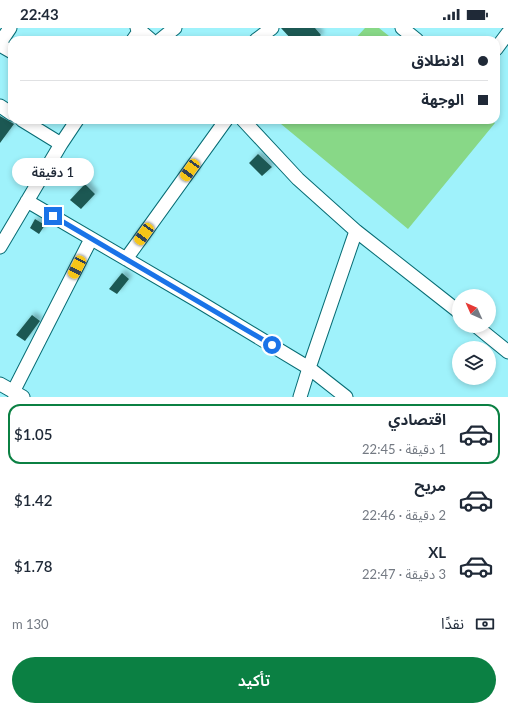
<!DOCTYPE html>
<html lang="ar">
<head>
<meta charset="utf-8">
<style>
	:root { --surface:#fff; --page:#f6f6f7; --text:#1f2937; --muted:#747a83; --line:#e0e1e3; --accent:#0b8043 }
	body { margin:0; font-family:Lato,"Noto Sans Arabic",sans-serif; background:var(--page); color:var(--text); direction:rtl; height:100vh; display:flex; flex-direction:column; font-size:15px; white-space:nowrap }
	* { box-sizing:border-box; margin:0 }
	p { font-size:13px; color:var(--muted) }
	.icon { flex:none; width:22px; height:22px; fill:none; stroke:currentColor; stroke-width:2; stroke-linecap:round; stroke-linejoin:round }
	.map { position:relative; height:369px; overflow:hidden; direction:ltr }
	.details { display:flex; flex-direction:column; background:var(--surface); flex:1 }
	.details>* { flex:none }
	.banner { position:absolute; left:8px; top:8px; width:492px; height:88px; border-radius:12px; box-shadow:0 2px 6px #0003; direction:rtl; display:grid; align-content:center; height:88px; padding:0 12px; background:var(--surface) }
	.needle { width:26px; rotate:315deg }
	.buttons { position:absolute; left:452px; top:261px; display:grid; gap:8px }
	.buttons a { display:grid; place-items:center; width:44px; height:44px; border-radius:50%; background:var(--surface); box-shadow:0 2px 6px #0003; font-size:20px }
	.end { position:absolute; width:18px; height:18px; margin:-9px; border:5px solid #1a73e8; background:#fff; box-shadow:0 0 0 2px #fff }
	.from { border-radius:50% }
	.bubble { position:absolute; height:28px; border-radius:14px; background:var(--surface); box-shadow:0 2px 6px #0003; font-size:13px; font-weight:600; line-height:28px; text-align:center; direction:rtl }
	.car { position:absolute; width:12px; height:24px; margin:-12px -6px; border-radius:5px; box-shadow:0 0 3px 1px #0007; background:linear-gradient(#f5c518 24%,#345 0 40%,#f5c518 0 76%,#345 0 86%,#f5c518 0) }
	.banner b { display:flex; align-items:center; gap:14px; height:38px; font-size:15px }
	.banner b+b { border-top:1px solid var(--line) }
	.banner i { width:10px; height:10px; background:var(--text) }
	ul { padding:7px 0 0; list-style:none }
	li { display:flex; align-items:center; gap:12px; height:60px; margin:0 8px 6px; padding:0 4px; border:2px solid transparent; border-radius:12px }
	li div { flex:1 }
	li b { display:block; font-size:15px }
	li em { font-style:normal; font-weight:600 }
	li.current { border-color:var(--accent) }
	li>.icon { width:36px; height:36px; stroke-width:1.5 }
	.pay { display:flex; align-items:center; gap:10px; height:44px; padding:0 12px; font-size:15px }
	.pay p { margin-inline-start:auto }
	.action { display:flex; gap:8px; margin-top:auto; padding:8px 12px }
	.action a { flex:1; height:46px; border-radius:24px; background:var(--accent); color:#fff; font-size:16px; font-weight:600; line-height:46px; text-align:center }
	.status { display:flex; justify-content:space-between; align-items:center; height:28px; padding:0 20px; background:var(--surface); direction:ltr }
	.status svg { height:11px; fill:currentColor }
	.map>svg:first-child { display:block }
</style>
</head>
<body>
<div class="status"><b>22:43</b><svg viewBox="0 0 49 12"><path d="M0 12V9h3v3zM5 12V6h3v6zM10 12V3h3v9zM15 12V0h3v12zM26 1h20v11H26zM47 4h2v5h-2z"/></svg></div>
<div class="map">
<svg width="508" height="369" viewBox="0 0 508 369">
	<defs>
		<filter id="shadow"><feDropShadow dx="3.5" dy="-3.5" stdDeviation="2" flood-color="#0004"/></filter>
	</defs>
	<rect width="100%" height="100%" fill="#9ff2fb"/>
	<path fill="#88d887" d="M365,0H379L394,12H354Z
		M284,92H491L495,95L408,201L281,96Z"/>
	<path fill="#1f5952" filter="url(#shadow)" d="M281,0H315L321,7L316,12H292Z
		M0,88L14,96L0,115Z
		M258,126L272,139L262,148L249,135Z
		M85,156L95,166L81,181L70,172Z
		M35,191L45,197L39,206L30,200Z
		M122,245L129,251L117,266L109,261Z
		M32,287L40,293L25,313L16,307Z"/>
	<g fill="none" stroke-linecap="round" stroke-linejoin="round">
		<g stroke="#076c74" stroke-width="15">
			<path id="minor" d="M137,0L151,12
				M402,0L417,12
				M133,12L140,2
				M160,12L175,0
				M256,12L272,0
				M0,15L10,0
				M0,17L12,24
				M496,21L508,5
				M0,78L12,86
				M22,92L61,116
				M243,92L298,151L356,203L459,284
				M27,173L198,273L309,340L346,369
				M0,219L61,116L77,92
				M126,231L226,92
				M476,298L508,324
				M0,356L23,369
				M13,364L91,211
				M300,369L309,340L356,203"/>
		</g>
		<use href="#minor" stroke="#fff" stroke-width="13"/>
	</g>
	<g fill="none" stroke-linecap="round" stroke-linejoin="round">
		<path stroke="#1a73e8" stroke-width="5" d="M53,188L272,317"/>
	</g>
</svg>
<div class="buttons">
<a><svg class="needle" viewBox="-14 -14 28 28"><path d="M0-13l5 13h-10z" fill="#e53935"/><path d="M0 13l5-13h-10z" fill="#747a83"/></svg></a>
<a><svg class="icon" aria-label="layers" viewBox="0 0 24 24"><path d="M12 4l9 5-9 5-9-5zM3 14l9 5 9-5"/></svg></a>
</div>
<i class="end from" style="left:272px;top:317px"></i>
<i class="end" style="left:53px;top:188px"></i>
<div class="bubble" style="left:12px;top:130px;width:82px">1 دقيقة</div>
<i class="car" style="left:190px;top:142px;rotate:216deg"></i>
<i class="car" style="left:144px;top:206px;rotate:216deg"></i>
<i class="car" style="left:77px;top:239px;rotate:207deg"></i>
<div class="banner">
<b><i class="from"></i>الانطلاق</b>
<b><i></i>الوجهة</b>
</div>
</div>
<section class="details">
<ul>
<li class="current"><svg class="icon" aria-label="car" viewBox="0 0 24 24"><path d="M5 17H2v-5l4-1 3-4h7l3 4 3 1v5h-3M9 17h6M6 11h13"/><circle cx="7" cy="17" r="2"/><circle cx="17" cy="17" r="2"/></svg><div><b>اقتصادي</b><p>1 دقيقة · 22:45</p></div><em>$1.05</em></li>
<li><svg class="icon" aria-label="car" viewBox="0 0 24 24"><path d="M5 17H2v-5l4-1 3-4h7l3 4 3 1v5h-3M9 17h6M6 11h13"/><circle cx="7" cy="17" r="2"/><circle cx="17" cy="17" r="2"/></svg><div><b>مريح</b><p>2 دقيقة · 22:46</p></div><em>$1.42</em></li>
<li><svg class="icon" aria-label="car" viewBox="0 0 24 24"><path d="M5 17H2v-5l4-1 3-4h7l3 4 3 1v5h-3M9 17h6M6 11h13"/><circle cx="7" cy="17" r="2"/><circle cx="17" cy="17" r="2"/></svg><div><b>XL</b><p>3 دقيقة · 22:47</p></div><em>$1.78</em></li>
</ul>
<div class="pay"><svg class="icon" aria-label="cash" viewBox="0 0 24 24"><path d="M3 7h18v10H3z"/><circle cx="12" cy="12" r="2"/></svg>نقدًا<p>130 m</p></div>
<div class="action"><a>تأكيد</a></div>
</section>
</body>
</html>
